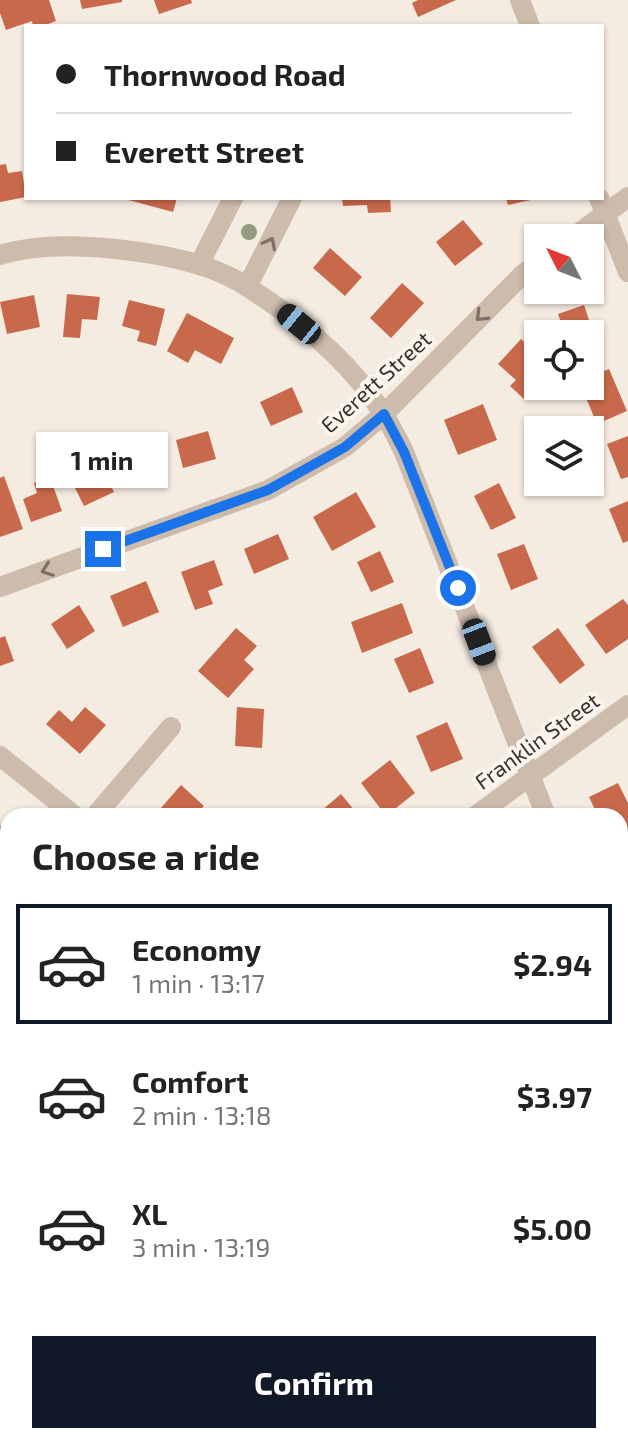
<!DOCTYPE html>
<html lang="en">
<head>
<meta charset="utf-8">
<style>
	:root { --surface:#fff; --page:#f2f2f2; --text:#222; --muted:#767676; --line:#e0e0e0; --accent:#111827 }
	body { margin:0; font-family:"Exo 2",sans-serif; background:var(--page); color:var(--text); height:100vh; display:flex; flex-direction:column; font-size:30px; white-space:nowrap }
	* { box-sizing:border-box; margin:0 }
	p { font-size:26px; color:var(--muted) }
	.icon { flex:none; width:44px; height:44px; fill:none; stroke:currentColor; stroke-width:2; stroke-linecap:round; stroke-linejoin:round }
	.map { position:relative; flex:1; overflow:hidden }
	.details { position:absolute; left:0px; top:808px; width:628px; height:636px; display:flex; flex-direction:column; background:var(--surface); border-radius:24px 24px 0 0; box-shadow:0 2px 6px #0004 }
	.details>* { flex:none }
	.hud { position:absolute; left:24px; top:24px; width:580px; height:176px; border-radius:0px; box-shadow:0 2px 6px #0004; display:grid; align-content:center; height:176px; padding:0 32px; background:var(--surface) }
	.needle { width:52px; rotate:312deg }
	.controls { position:absolute; left:524px; top:224px; display:grid; gap:16px }
	.controls a { display:grid; place-items:center; width:80px; height:80px; border-radius:0px; background:var(--surface); box-shadow:0 2px 6px #0004; font-size:40px }
	.end { position:absolute; width:36px; height:36px; margin:-18px; border:10px solid #1a73e8; background:#fff; box-shadow:0 0 0 4px #fff }
	.from { border-radius:50% }
	.bubble { position:absolute; height:56px; border-radius:0px; background:var(--surface); box-shadow:0 2px 6px #0004; font-size:26px; font-weight:700; line-height:56px; text-align:center }
	.car { position:absolute; width:24px; height:48px; margin:-24px -12px; border-radius:10px; box-shadow:0 0 6px 2px #0007; background:linear-gradient(#222 24%,#8ab4d8 0 40%,#222 0 76%,#8ab4d8 0 86%,#222 0) }
	.hud b { display:flex; align-items:center; gap:28px; height:76px; font-size:30px }
	.hud b+b { border-top:2px solid var(--line) }
	.hud i { width:20px; height:20px; background:var(--text) }
	ul { padding:0; list-style:none }
	li { display:flex; align-items:center; gap:24px; height:120px; margin:0 16px 12px; padding:0 16px; border:4px solid transparent; border-radius:0px }
	li div { flex:1 }
	li b { display:block; font-size:30px }
	li em { font-style:normal; font-weight:700 }
	li.active { border-color:var(--accent) }
	li>.icon { width:72px; height:72px; stroke-width:1.5 }
	h2 { padding:0 32px; font-size:36px; line-height:96px }
	.cta { display:flex; gap:16px; margin-top:auto; padding:16px 32px }
	.cta a { flex:1; height:92px; border-radius:0px; background:var(--accent); color:#fff; font-size:32px; font-weight:700; line-height:92px; text-align:center }
	.map>svg:first-child { display:block }
</style>
</head>
<body>
<div class="map">
<svg width="628" height="1444" viewBox="0 0 628 1444">
	<rect width="100%" height="100%" fill="#f4ebe1"/>
	<path fill="#c8694b" d="M0,0H49L56,21L43,26H33L32,21L6,30L0,13Z
		M80,0H122V2L82,9Z
		M154,0H191L192,3L159,14Z
		M418,0H456L418,17L412,3Z
		M6,164L8,173L22,171L26,197L0,202V165Z
		M121,198H177L173,212Z
		M342,198H390L391,212L368,213L367,205L343,206Z
		M506,198H535V199L508,205Z
		M463,220L483,244L455,266L436,242Z
		M330,248L362,277L345,296L313,268Z
		M402,283L424,303L391,338L370,318Z
		M67,294L100,297L97,320L82,319L80,338L63,337Z
		M34,295L40,327L7,334L0,302Z
		M129,300L165,309L156,346L137,341L140,331L122,326Z
		M584,305L596,341L590,343V334H565L558,314Z
		M187,313L234,338L221,364L195,350L188,363L167,351Z
		M521,339L538,354V361L530,370L538,377V384L524,399L510,386L516,380L498,364Z
		M609,369L627,411L597,424L581,386H590V377Z
		M292,387L303,412L271,426L260,402Z
		M483,404L497,440L458,455L444,420Z
		M208,431L216,459L183,468L176,440Z
		M628,436V477L621,479L607,444Z
		M151,438L164,476L133,486L124,462L139,457L135,444Z
		M99,461L114,492L84,506L72,482L89,474L86,467Z
		M4,476L23,529L0,537V478Z
		M50,477L62,511L31,522L23,499L37,493L34,483Z
		M499,483L516,518L491,530L474,496Z
		M356,492L376,527L332,551L313,517Z
		M628,501V541L623,543L609,509Z
		M278,534L289,559L254,574L244,549Z
		M524,544L538,579L511,590L497,554Z
		M380,551L394,582L371,592L357,562Z
		M214,560L223,585L208,591L213,604L195,610L181,572Z
		M146,581L159,612L123,627L110,596Z
		M623,599L628,605V639L606,654L585,625Z
		M402,603L413,633L362,653L351,622Z
		M79,605L95,631L67,649L51,624Z
		M236,628L257,646L244,660L254,669L228,698L198,671Z
		M558,628L585,665L560,684L532,647Z
		M5,636L14,661L0,666V638Z
		M420,648L434,683L409,693L394,659Z
		M85,707L106,725L80,754L46,724L59,710L72,722Z
		M237,707L264,709L262,748L235,746Z
		M447,722L463,759L431,772L416,736Z
		M390,760L415,793L386,816L361,783Z
		M618,783L628,803V841L620,844V816H598L589,797Z
		M181,785L204,806L195,816H154Z
		M341,794L359,816H315Z
		M0,825L8,832V839L0,848Z
		M8,858V915L0,908V868Z
		M628,860V882L620,863Z
		M8,1034V1061L0,1049V1040Z
		M628,1192V1237L620,1241V1196Z
		M620,1309L628,1313V1364L620,1360Z
		M36,1436H81L82,1444H36Z
		M186,1436H209V1444H187Z
		M491,1436H536L533,1444H490L488,1443Z"/>
	<g fill="none" stroke-linecap="round" stroke-linejoin="round">
		<path stroke="#cdbbac" stroke-width="20" d="M572,238L628,197
			M0,255C36,244 78,245 115,249C154,253 197,260 232,278C241,282 250,289 258,294C307,326 353,365 384,415C392,427 398,440 404,452L546,816
			M199,265L233,198
			M247,287L292,198
			M0,587L268,490L345,447L384,414L522,275L538,263
			M0,756L75,816
			M95,816L171,727
			M620,1012L628,1033
			M620,1414L628,1418
			M260,1436L261,1444"/>
		<path stroke="#cdbbac" stroke-width="20" d="M520,0L530,26
			M599,198L628,272
			M475,816L628,705
			M0,1154L8,1150"/>
	</g>
	<circle fill="#969b7f" cx="249" cy="232" r="8"/>
	<defs><path id="oneway-chevron" d="M-2-3.5L2.5 0L-2 3.5" fill="none" stroke-width="1.6" stroke-linecap="round" stroke-linejoin="round" transform="scale(2)"/></defs>
	<g stroke="#7d6f65">
		<use href="#oneway-chevron" transform="translate(270 243) rotate(-63)"/>
		<use href="#oneway-chevron" transform="translate(481 316) rotate(135)"/>
		<use href="#oneway-chevron" transform="translate(47 570) rotate(160)"/>
	</g>
	<g fill="none" stroke-linecap="round" stroke-linejoin="round">
		<path stroke="#1a73e8" stroke-width="10" d="M103,549L268,490L345,447L384,414L404,452L458,588"/>
	</g>
	<g text-anchor="middle" stroke-width="8" stroke-linejoin="round" paint-order="stroke">
		<g font-size="22" fill="#3b302b" stroke="#fbf5ee">
			<text transform="translate(376 382) rotate(-42)" y="8">Everett Street</text>
			<text transform="translate(537 741) rotate(-36)" y="8">Franklin Street</text>
		</g>
	</g>
</svg>
<div class="controls">
<a><svg class="needle" viewBox="-14 -14 28 28"><path d="M0-13l5 13h-10z" fill="#e53935"/><path d="M0 13l5-13h-10z" fill="#767676"/></svg></a>
<a><svg class="icon" aria-label="locate" viewBox="0 0 24 24"><circle cx="12" cy="12" r="6"/><path d="M12 2v4M12 18v4M2 12h4M18 12h4"/></svg></a>
<a><svg class="icon" aria-label="layers" viewBox="0 0 24 24"><path d="M12 4l9 5-9 5-9-5zM3 14l9 5 9-5"/></svg></a>
</div>
<i class="end from" style="left:458px;top:588px"></i>
<i class="end" style="left:103px;top:549px"></i>
<div class="bubble" style="left:36px;top:432px;width:132px">1 min</div>
<i class="car" style="left:299px;top:324px;rotate:309deg"></i>
<i class="car" style="left:479px;top:642px;rotate:159deg"></i>
<div class="hud">
<b><i class="from"></i>Thornwood Road</b>
<b><i></i>Everett Street</b>
</div>
<section class="details">
<h2>Choose a ride</h2>
<ul>
<li class="active"><svg class="icon" aria-label="car" viewBox="0 0 24 24"><path d="M5 17H2v-5l4-1 3-4h7l3 4 3 1v5h-3M9 17h6M6 11h13"/><circle cx="7" cy="17" r="2"/><circle cx="17" cy="17" r="2"/></svg><div><b>Economy</b><p>1 min · 13:17</p></div><em>$2.94</em></li>
<li><svg class="icon" aria-label="car" viewBox="0 0 24 24"><path d="M5 17H2v-5l4-1 3-4h7l3 4 3 1v5h-3M9 17h6M6 11h13"/><circle cx="7" cy="17" r="2"/><circle cx="17" cy="17" r="2"/></svg><div><b>Comfort</b><p>2 min · 13:18</p></div><em>$3.97</em></li>
<li><svg class="icon" aria-label="car" viewBox="0 0 24 24"><path d="M5 17H2v-5l4-1 3-4h7l3 4 3 1v5h-3M9 17h6M6 11h13"/><circle cx="7" cy="17" r="2"/><circle cx="17" cy="17" r="2"/></svg><div><b>XL</b><p>3 min · 13:19</p></div><em>$5.00</em></li>
</ul>
<div class="cta"><a>Confirm</a></div>
</section>
</div>
</body>
</html>
